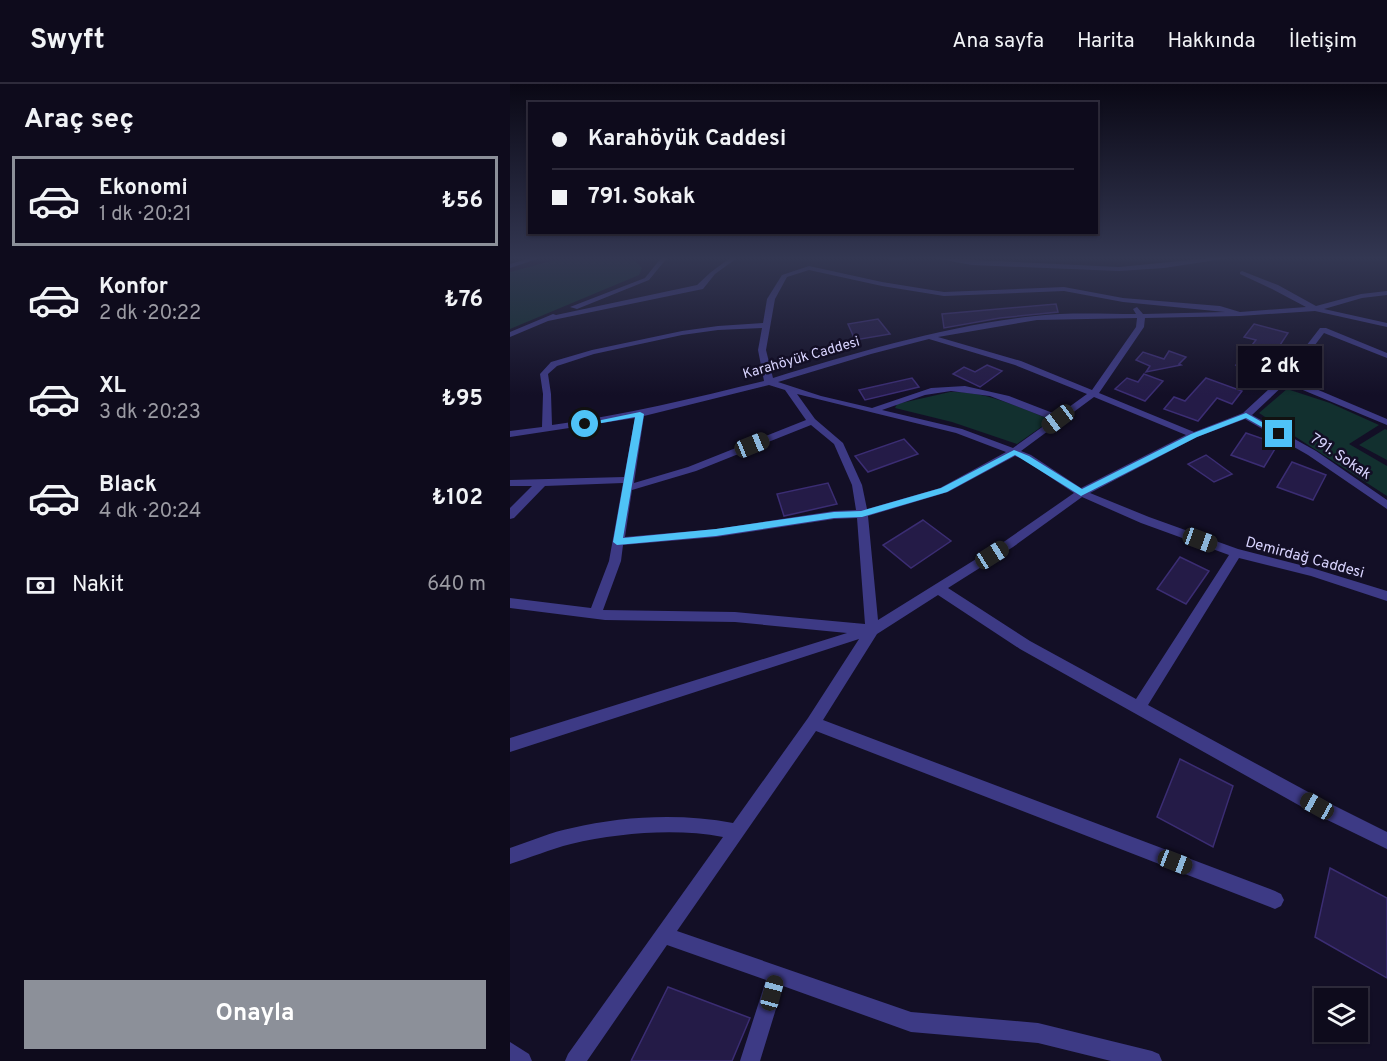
<!DOCTYPE html>
<html lang="tr">
<head>
<meta charset="utf-8">
<style>
	:root { --surface:#0e0b1c; --page:#1c1929; --text:#f1f3f6; --muted:#9b9ba3; --line:#2e2b3b; --accent:#8c9099 }
	body { margin:0; font-family:Overpass,sans-serif; background:var(--page); color:var(--text); height:100vh; display:flex; flex-direction:column; font-size:22px; white-space:nowrap }
	* { box-sizing:border-box; margin:0 }
	p { font-size:20px; color:var(--muted) }
	.icon { flex:none; width:33px; height:33px; fill:none; stroke:currentColor; stroke-width:2; stroke-linecap:round; stroke-linejoin:round }
	.map { position:relative; flex:1; overflow:hidden }
	.drawer { display:flex; flex-direction:column; background:var(--surface); width:510px }
	.drawer>* { flex:none }
	.hud { position:absolute; left:18px; top:18px; width:570px; height:132px; border-radius:0px; box-shadow:0 2px 4px #0004,0 0 0 2px var(--line); display:grid; align-content:center; height:132px; padding:0 24px; background:var(--surface) }
	.buttons { position:absolute; left:804px; top:904px; display:grid; gap:12px }
	.buttons a { display:grid; place-items:center; width:54px; height:54px; border-radius:0px; background:var(--surface); box-shadow:0 2px 4px #0004,0 0 0 2px var(--line); font-size:30px }
	.end { position:absolute; width:27px; height:27px; margin:-14px; border:8px solid #4fc3f7; background:#111; box-shadow:0 0 0 3px #111 }
	.from { border-radius:50% }
	.bubble { position:absolute; height:42px; border-radius:0px; background:var(--surface); box-shadow:0 2px 4px #0004,0 0 0 2px var(--line); font-size:20px; font-weight:700; line-height:42px; text-align:center }
	.car { position:absolute; width:18px; height:36px; margin:-18px -9px; border-radius:8px; box-shadow:0 0 4px 2px #0007; background:linear-gradient(#222 24%,#8ab4d8 0 40%,#222 0 76%,#8ab4d8 0 86%,#222 0) }
	.hud b { display:flex; align-items:center; gap:21px; height:57px; font-size:22px }
	.hud b+b { border-top:2px solid var(--line) }
	.hud i { width:15px; height:15px; background:var(--text) }
	ul { padding:0; list-style:none }
	li { display:flex; align-items:center; gap:18px; height:90px; margin:0 12px 9px; padding:0 12px; border:3px solid transparent; border-radius:0px }
	li div { flex:1 }
	li b { display:block; font-size:22px }
	li em { font-style:normal; font-weight:700 }
	li.selected { border-color:var(--accent) }
	li>.icon { width:54px; height:54px; stroke-width:1.5 }
	h2 { padding:0 24px; font-size:27px; line-height:72px }
	.pay { display:flex; align-items:center; gap:15px; height:66px; padding:0 24px; font-size:22px }
	.pay p { margin-inline-start:auto }
	.button { display:flex; gap:12px; margin-top:auto; padding:12px 24px }
	.button a { flex:1; height:69px; border-radius:0px; background:var(--accent); color:#fff; font-size:24px; font-weight:700; line-height:69px; text-align:center }
	header { display:flex; align-items:center; gap:36px; box-sizing:border-box; height:84px; padding:0 30px; background:var(--surface); border-bottom:2px solid var(--line) }
	header strong { font-size:28px }
	nav { display:flex; gap:33px; margin-inline-start:auto; font-size:21px }
	main { display:flex; flex:1; min-height:0 }
	.map>svg:first-child { display:block }
</style>
</head>
<body>
<header>
<strong>Swyft</strong>
<nav><a>Ana sayfa</a><a>Harita</a><a>Hakkında</a><a>İletişim</a></nav>
</header>
<main>
<section class="drawer">
<h2>Araç seç</h2>
<ul>
<li class="selected"><svg class="icon" aria-label="car" viewBox="0 0 24 24"><path d="M5 17H2v-5l4-1 3-4h7l3 4 3 1v5h-3M9 17h6M6 11h13"/><circle cx="7" cy="17" r="2"/><circle cx="17" cy="17" r="2"/></svg><div><b>Ekonomi</b><p>1 dk · 20:21</p></div><em>₺56</em></li>
<li><svg class="icon" aria-label="car" viewBox="0 0 24 24"><path d="M5 17H2v-5l4-1 3-4h7l3 4 3 1v5h-3M9 17h6M6 11h13"/><circle cx="7" cy="17" r="2"/><circle cx="17" cy="17" r="2"/></svg><div><b>Konfor</b><p>2 dk · 20:22</p></div><em>₺76</em></li>
<li><svg class="icon" aria-label="car" viewBox="0 0 24 24"><path d="M5 17H2v-5l4-1 3-4h7l3 4 3 1v5h-3M9 17h6M6 11h13"/><circle cx="7" cy="17" r="2"/><circle cx="17" cy="17" r="2"/></svg><div><b>XL</b><p>3 dk · 20:23</p></div><em>₺95</em></li>
<li><svg class="icon" aria-label="car" viewBox="0 0 24 24"><path d="M5 17H2v-5l4-1 3-4h7l3 4 3 1v5h-3M9 17h6M6 11h13"/><circle cx="7" cy="17" r="2"/><circle cx="17" cy="17" r="2"/></svg><div><b>Black</b><p>4 dk · 20:24</p></div><em>₺102</em></li>
</ul>
<div class="pay"><svg class="icon" aria-label="cash" viewBox="0 0 24 24"><path d="M3 7h18v10H3z"/><circle cx="12" cy="12" r="2"/></svg>Nakit<p>640 m</p></div>
<div class="button"><a>Onayla</a></div>
</section>
<div class="map">
<svg width="877" height="977" viewBox="0 0 877 977">
	<rect width="100%" height="100%" fill="#130f26"/>
	<path fill="#12302f" d="M66,174L125,176L132,184L129,191L0,245V188L45,176Z
		M777,305L820,319L869,341L839,360L877,382V412L749,329Z
		M440,308C477,307 508,323 541,336L507,360L442,338L385,324L387,320Z
		M875,345L877,346V376L849,361Z"/>
	<path fill="#241b47" stroke="#3b2d73" stroke-width="1.5" d="M546,220L548,228L490,234L434,244L432,230Z
		M368,235L380,250L345,256L338,240Z
		M744,240L778,249L762,273L771,276L760,291L726,281L746,256L734,253Z
		M659,267L676,273L669,280L671,281L636,288L640,282L626,276L633,268L654,275Z
		M477,281L492,287L470,303L443,290L454,283L465,288Z
		M634,290L653,297L635,317L605,305L617,294L628,298Z
		M402,294L409,303L355,316L349,306Z
		M696,294L732,307L722,320L707,314L688,337L654,325L664,313L675,317Z
		M736,349L768,360L754,383L721,371Z
		M394,355L408,370L358,388L345,372Z
		M696,371L703,376L722,390L704,398L678,380Z
		M782,378L816,391L803,416L767,403Z
		M318,399L327,420L274,432L267,410Z
		M413,436L441,457L401,484L373,461Z
		M670,473L699,487L676,520L647,505Z
		M670,675L723,702L703,763L647,733Z
		M820,784L877,814V894L805,853Z
		M158,903L240,934L222,977H121Z"/>
	<g fill="none" stroke-linecap="round" stroke-linejoin="round">
		<path fill="#3d3a85" fill-rule="evenodd" d="M20,174H30L0,184V180Z
			M151,174H157L139,196L67,225L60,223L135,194Z
			M220,174H227L205,190L193,205L38,237L0,253V248L43,230L46,231L187,201L201,188Z
			M376,174H395C391,177 380,177 376,174Z
			M424,174L609,183L701,174H719L654,184L609,187L462,181Z
			M299,182L372,198L434,208L554,203L613,214L710,222L730,228L796,223L762,205L730,190V188L732,187L768,201L806,222L851,210L877,207V211L852,214L814,225L877,239V243L805,227L730,232L635,234L634,243L589,309L684,348L733,329L772,293L810,244H816L877,269V274L814,249L780,294L877,335V341L776,299L742,331L806,367L877,416V425L798,371L735,335L687,353L580,409L639,433L728,465L802,484L877,507V517L801,492L729,474L638,621L813,716L877,748V765L801,728L510,565L428,511L367,550L313,636L765,807L771,810L774,816L771,822L765,825L306,647L167,847L401,928L528,939L642,967L649,970L652,977H601L528,959L401,948L273,902L250,977H230L256,896L157,861L77,977H55L58,970L213,753C165,744 109,749 61,760C40,765 20,774 0,780V764C21,757 41,748 62,744C113,732 171,729 223,739L298,634L349,555L0,668V654L337,549L225,538L95,536L0,524V514L81,524L99,477L113,399L35,402L4,434L0,435V424L22,402H0V396L114,393L125,334L0,353V347L32,343L33,310L30,290L41,278L82,266L172,247L208,242L253,239L257,215L272,191ZM299,186L372,202L434,212L554,207L613,218L715,228L633,230L627,223L623,225L626,230C593,230 558,228 525,232C435,242 349,268 263,294L256,266L265,215L277,193ZM627,234L626,243L582,306L511,277L428,253L527,236ZM252,244L248,266L254,297C184,314 114,331 42,341L41,310L38,290L47,282L84,270L172,251L208,246ZM419,255L505,281L577,310L548,331L499,312L455,302L421,304L362,324L311,312L268,298L361,270ZM259,301L275,306L296,336L178,383L124,399L134,332ZM441,307L480,312L542,336L503,364L452,345L372,326L415,311ZM287,310L446,349L496,368L430,404L357,425L352,401L333,359L305,335ZM584,313L676,351L571,404L521,371L511,367ZM301,341L324,360L342,401L346,426L324,427L206,445L115,453L122,406L186,387ZM505,372L513,375L564,409L495,457L368,536L358,432L438,408ZM572,413L631,439L719,471L626,615L520,557L438,504L503,463ZM347,434L355,540L225,528L93,526L111,477L113,461L206,453L324,435Z
			M0,958L19,970L22,977H0Z"/>
	</g>
	<linearGradient id="sky" x2="0" y2="1"><stop stop-color="#0a0815"/><stop offset="0.56" stop-color="#333752"/><stop offset="1" stop-color="#333752" stop-opacity="0"/></linearGradient>
	<rect width="877" height="311" fill="url(#sky)"/>
	<path fill="#4fc3f7" d="M130,328L134,330L113,454L206,445L324,428L351,427L431,404L504,366L519,372L572,405L681,350L736,329L773,350L766,351L736,334L687,353L571,412L505,371L437,408L352,433L324,434L206,452L107,461L103,458L125,333L75,342L72,340Z"/>
	<g text-anchor="middle" stroke-width="5" stroke-linejoin="round" paint-order="stroke">
		<g font-size="14" fill="#d9d4ff" stroke="#130f26">
			<text transform="translate(291 273) rotate(-16)" y="5">Karahöyük Caddesi</text>
		</g>
		<g font-size="15" fill="#d9d4ff" stroke="#130f26">
			<text transform="translate(831 372) rotate(34)" y="5">791. Sokak</text>
			<text transform="translate(795 473) rotate(15)" y="5">Demirdağ Caddesi</text>
		</g>
	</g>
</svg>
<div class="buttons">
<a><svg class="icon" aria-label="layers" viewBox="0 0 24 24"><path d="M12 4l9 5-9 5-9-5zM3 14l9 5 9-5"/></svg></a>
</div>
<i class="end from" style="left:75px;top:340px"></i>
<i class="end" style="left:769px;top:350px"></i>
<div class="bubble" style="left:728px;top:262px;width:84px">2 dk</div>
<i class="car" style="left:548px;top:335px;rotate:233deg"></i>
<i class="car" style="left:242px;top:361px;rotate:68deg"></i>
<i class="car" style="left:690px;top:456px;rotate:110deg"></i>
<i class="car" style="left:482px;top:471px;rotate:58deg"></i>
<i class="car" style="left:807px;top:722px;rotate:299deg"></i>
<i class="car" style="left:665px;top:778px;rotate:111deg"></i>
<i class="car" style="left:262px;top:909px;rotate:15deg"></i>
<div class="hud">
<b><i class="from"></i>Karahöyük Caddesi</b>
<b><i></i>791. Sokak</b>
</div>
</div>
</main>
</body>
</html>
